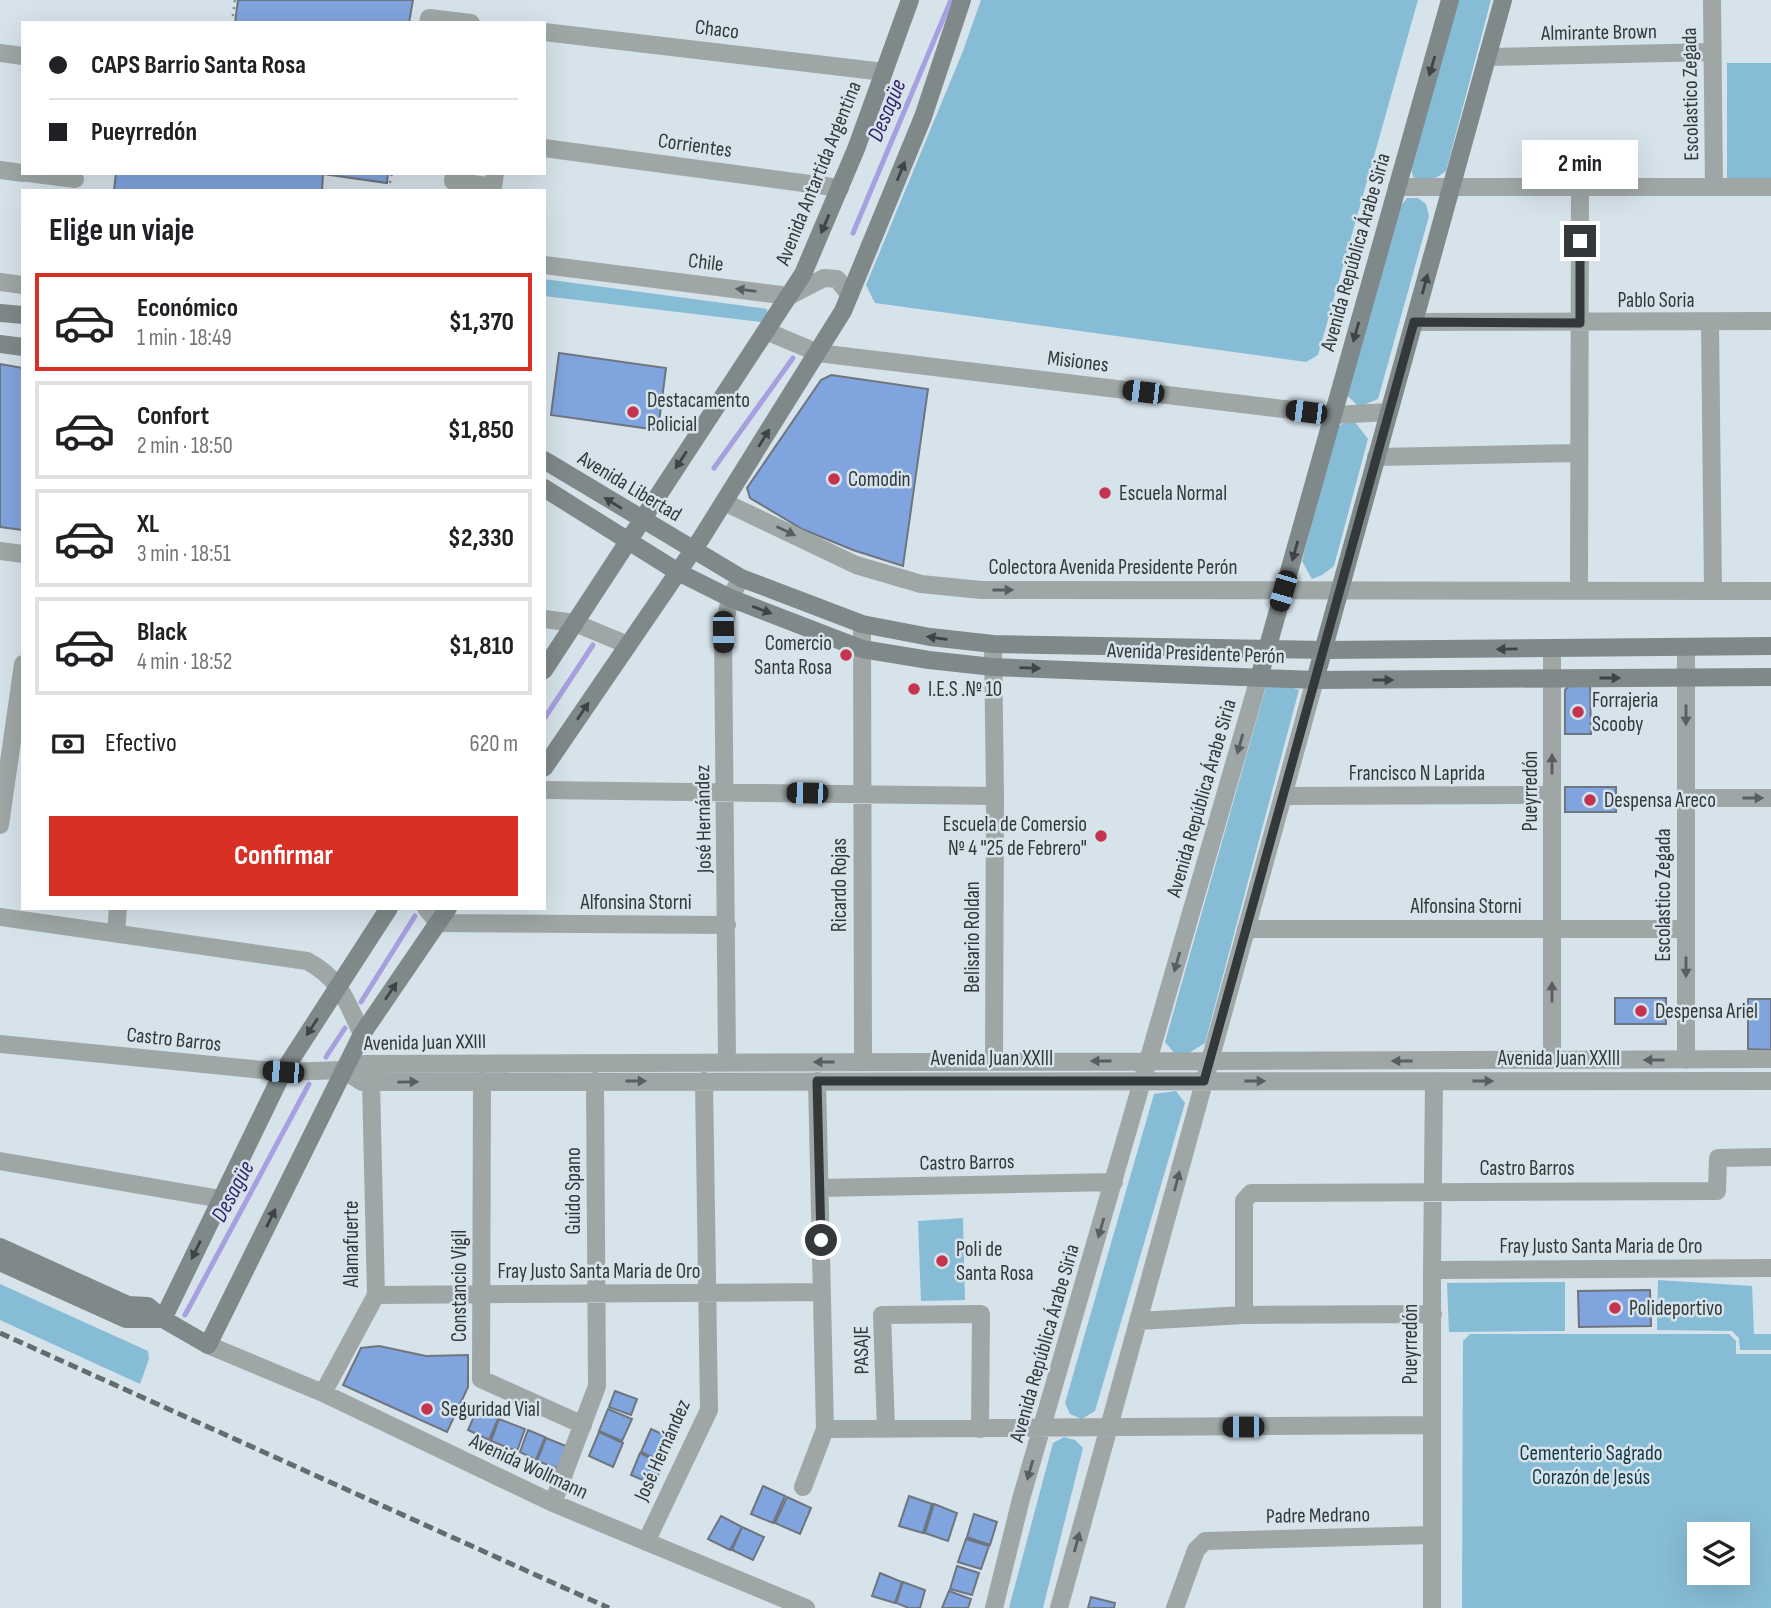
<!DOCTYPE html>
<html lang="es">
<head>
<meta charset="utf-8">
<style>
	:root { --surface:#fff; --page:#f2f2f2; --text:#202124; --muted:#757577; --line:#e0e0e0; --accent:#d93025 }
	body { margin:0; font-family:"Sofia Sans Condensed",sans-serif; background:var(--page); color:var(--text); height:100vh; display:flex; flex-direction:column; font-size:26px; white-space:nowrap }
	* { box-sizing:border-box; margin:0 }
	p { font-size:23px; color:var(--muted) }
	.icon { flex:none; width:38px; height:38px; fill:none; stroke:currentColor; stroke-width:2; stroke-linecap:round; stroke-linejoin:round }
	.map { position:relative; flex:1; overflow:hidden }
	.drawer { position:absolute; left:21px; top:189px; width:525px; height:721px; display:flex; flex-direction:column; background:var(--surface); border-radius:0px; box-shadow:0 7px 28px #0002 }
	.drawer>* { flex:none }
	.hud { position:absolute; left:21px; top:21px; width:525px; height:154px; border-radius:0px; box-shadow:0 7px 28px #0002; display:grid; align-content:center; height:154px; padding:0 28px; background:var(--surface) }
	.controls { position:absolute; left:1687px; top:1522px; display:grid; gap:14px }
	.controls a { display:grid; place-items:center; width:63px; height:63px; border-radius:0px; background:var(--surface); box-shadow:0 7px 28px #0002; font-size:35px }
	.end { position:absolute; width:32px; height:32px; margin:-16px; border:9px solid #33383b; background:#fff; box-shadow:0 0 0 4px #fff }
	.from { border-radius:50% }
	.bubble { position:absolute; height:49px; border-radius:0px; background:var(--surface); box-shadow:0 7px 28px #0002; font-size:23px; font-weight:700; line-height:49px; text-align:center }
	.car { position:absolute; width:21px; height:42px; margin:-21px -10px; border-radius:9px; box-shadow:0 0 5px 2px #0007; background:linear-gradient(#222 24%,#8ab4d8 0 40%,#222 0 76%,#8ab4d8 0 86%,#222 0) }
	.hud b { display:flex; align-items:center; gap:24px; height:66px; font-size:26px }
	.hud b+b { border-top:2px solid var(--line) }
	.hud i { width:18px; height:18px; background:var(--text) }
	ul { padding:0; list-style:none }
	li { display:flex; align-items:center; gap:21px; height:98px; margin:0 14px 10px; padding:0 14px; border:4px solid var(--line); border-radius:0px }
	li div { flex:1 }
	li b { display:block; font-size:26px }
	li em { font-style:normal; font-weight:700 }
	li.current { border-color:var(--accent) }
	li>.icon { width:63px; height:63px; stroke-width:1.5 }
	h2 { padding:0 28px; font-size:32px; line-height:84px }
	.pay { display:flex; align-items:center; gap:18px; height:77px; padding:0 28px; font-size:26px }
	.pay p { margin-inline-start:auto }
	.cta { display:flex; gap:14px; margin-top:auto; padding:14px 28px }
	.cta a { flex:1; height:80px; border-radius:0px; background:var(--accent); color:#fff; font-size:28px; font-weight:700; line-height:80px; text-align:center }
	.map>svg:first-child { display:block }
</style>
</head>
<body>
<div class="map">
<svg width="1771" height="1608" viewBox="0 0 1771 1608">
	<rect width="100%" height="100%" fill="#d6e3ea"/>
	<path fill="#87bcd6" fill-rule="evenodd" d="M981,0H1418L1318,355L1306,362L875,303L866,285L963,51Z
		M1455,0H1491L1446,171C1434,180 1426,183 1413,177L1410,164Z
		M1727,63H1771V179L1727,178Z
		M1407,198H1418L1426,204L1429,216L1378,399L1359,407L1346,394L1398,209Z
		M544,279L767,309L768,316L761,322L544,296Z
		M1355,422L1368,439L1334,566L1322,575L1312,579L1302,561L1336,428L1344,423Z
		M1281,684L1299,690L1205,1043L1189,1053L1175,1054L1165,1042L1266,687Z
		M1176,1091L1185,1103L1095,1411L1082,1419L1070,1414L1065,1403L1154,1094Z
		M963,1218L965,1300L921,1301L918,1221Z
		M1658,1280L1752,1286L1754,1334H1771V1350H1740L1739,1338L1732,1331L1657,1330Z
		M1565,1282V1331L1449,1332L1447,1283Z
		M0,1284L148,1351L149,1359L140,1384L0,1320Z
		M1470,1334H1729L1736,1341V1354H1771V1608H1462L1463,1341ZM1699,1535H1738V1573H1699Z
		M1064,1437L1075,1440L1083,1448L1043,1608H1009L1053,1443Z"/>
	<g fill="none" stroke-linecap="round" stroke-linejoin="round">
		<path stroke="#a6a0e0" stroke-width="5" d="M853,233L951,0
			M714,468L793,358
			M544,719L593,645
			M361,1002L415,916
			M326,1057L345,1028
			M185,1315L309,1084"/>
	</g>
	<path fill="#80a4dd" stroke="#6f757f" stroke-width="2" d="M238,0H413L409,23H235Z
		M116,173H388L387,183L323,174L322,191H114Z
		M559,353L666,368L658,430L551,415Z
		M0,364L23,368V530L0,527Z
		M831,375L928,389L903,566L853,550L802,529L750,498L747,488L821,380Z
		M1572,683H1590L1591,734H1565V690Z
		M1565,787H1616V812H1565Z
		M1615,998H1666V1024H1615Z
		M1748,999H1771V1050L1748,1049Z
		M1650,1290L1651,1326L1579,1327L1578,1291Z
		M379,1346L426,1356L468,1355V1387L447,1432L343,1385L361,1348Z
		M615,1391L637,1399L631,1415L609,1407Z
		M478,1407L499,1417L489,1440L468,1430Z
		M608,1409L632,1419L622,1441L599,1431Z
		M499,1419L525,1429L517,1451L491,1441Z
		M651,1429L673,1439L664,1463L641,1452Z
		M528,1430L545,1437L536,1460L520,1452Z
		M599,1432L623,1443L613,1467L589,1456Z
		M546,1438L571,1448L562,1470L537,1461Z
		M640,1453L663,1464L654,1485L631,1475Z
		M763,1486L785,1496L773,1523L751,1514Z
		M909,1496L932,1504L923,1533L899,1526Z
		M787,1497L811,1508L800,1534L775,1523Z
		M934,1504L957,1513L948,1541L925,1533Z
		M974,1514L997,1522L990,1545L967,1537Z
		M721,1516L742,1527L730,1550L708,1539Z
		M742,1527L764,1537L753,1560L732,1550Z
		M966,1539L989,1546L981,1569L958,1562Z
		M957,1566L979,1573L972,1595L950,1589Z
		M880,1573L902,1582L895,1603L872,1596Z
		M903,1582L925,1590L920,1608H909L896,1603Z
		M949,1591L971,1599L968,1608H942Z
		M1091,1597L1115,1603L1114,1608H1088Z"/>
	<g fill="none" stroke-linecap="round" stroke-linejoin="round">
		<path stroke="#838c91" stroke-width="2.5" stroke-dasharray="2 5" stroke-linecap="butt" d="M232,23L235,0
			M390,183L392,173"/>
		<path stroke="#9fa6a6" stroke-width="18" d="M1712,0L1714,187
			M428,23L429,18L471,23
			M544,32L884,72
			M0,53L23,56
			M1487,57L1712,52
			M544,148L840,188
			M0,170L23,173
			M28,173L75,179
			M454,173L453,181L493,187L495,173
			M1397,187H1771
			M544,265L789,296L824,278L837,279L850,295
			M0,282L23,285
			M1414,322L1771,321
			M1710,323L1713,591
			M766,331L818,353L1333,415L1389,412
			M1376,457L1579,453
			M724,502L856,565L921,584L981,590L1771,591
			M0,551L23,554
			M1579,591L1580,187
			M544,619L575,623L628,645
			M862,624L863,1062
			M993,644L995,796L994,1062
			M1686,647V1060
			M1552,648V1060
			M544,790L995,796
			M1283,796L1552,795
			M1686,798H1771
			M0,825L23,664
			M426,908L438,923L727,925
			M0,917L307,961C341,979 346,1001 362,1034
			M1246,929H1686
			M116,932L118,908
			M0,1044L283,1072L343,1070L364,1064L1771,1059
			M727,1063L723,632L730,598L741,578
			M343,1070L362,1082H371L1771,1081
			M482,1081L481,1379L583,1425
			M0,1161L221,1199
			M820,1188L1114,1182
			M1432,1270L1771,1268
			M376,1295L822,1292
			M1244,1315V1201L1251,1193L1717,1191L1718,1158L1771,1157
			M1138,1321L1244,1315L1433,1314
			M208,1345L323,1393L553,1503L806,1608
			M323,1393L376,1295L371,1082
			M825,1429L1432,1425
			M886,1429L882,1315L981,1314L980,1429
			M803,1487L825,1429L817,1081
			M553,1503L597,1386L595,1081
			M646,1542L709,1410L704,1081
			M994,1608L1021,1499L1259,678
			M1059,1608L1315,680
			M1175,1608L1196,1550L1205,1541L1432,1535
			M1432,1608V1270L1434,1081"/>
		<path stroke="#7f898a" stroke-width="18" d="M0,313L23,315
			M0,344L23,347
			M544,460L741,578L862,624L930,637L993,644L1323,650L1771,646
			M544,488L678,572L730,598L862,649L929,660L993,667L1315,680L1771,677
			M544,670L803,274L856,149L910,0
			M1259,678L1450,0
			M1315,680L1503,0
			M544,768L702,537L843,311L923,117L962,0
			M0,1247L128,1305L148,1306L163,1319L208,1345L362,1034L448,908
			M0,1262L126,1319H163
			M163,1319L283,1072L389,908"/>
		<path stroke="#646b6f" stroke-width="5" stroke-dasharray="10 5" stroke-linecap="butt" d="M0,1333L609,1608"/>
	</g>
	<defs><path id="oneway-solid" d="M-6-.8H1V-3.2L6.5 0L1 3.2V.8H-6Z" transform="scale(1.75)"/></defs>
	<g fill="#3e4447">
		<use href="#oneway-solid" transform="translate(1432 66) rotate(106)"/>
		<use href="#oneway-solid" transform="translate(901 171) rotate(-68)"/>
		<use href="#oneway-solid" transform="translate(825 224) rotate(113)"/>
		<use href="#oneway-solid" transform="translate(1425 284) rotate(-75)"/>
		<use href="#oneway-solid" transform="translate(1356 332) rotate(106)"/>
		<use href="#oneway-solid" transform="translate(764 438) rotate(-58)"/>
		<use href="#oneway-solid" transform="translate(681 460) rotate(123)"/>
		<use href="#oneway-solid" transform="translate(613 503) rotate(-148)"/>
		<use href="#oneway-solid" transform="translate(1295 551) rotate(106)"/>
		<use href="#oneway-solid" transform="translate(762 610) rotate(21)"/>
		<use href="#oneway-solid" transform="translate(937 638) rotate(-173)"/>
		<use href="#oneway-solid" transform="translate(1507 649) rotate(179)"/>
		<use href="#oneway-solid" transform="translate(1030 668) rotate(2)"/>
		<use href="#oneway-solid" transform="translate(1610 678)"/>
		<use href="#oneway-solid" transform="translate(1383 680)"/>
		<use href="#oneway-solid" transform="translate(583 711) rotate(-56)"/>
		<use href="#oneway-solid" transform="translate(391 991) rotate(-56)"/>
		<use href="#oneway-solid" transform="translate(312 1027) rotate(123)"/>
		<use href="#oneway-solid" transform="translate(271 1218) rotate(-64)"/>
		<use href="#oneway-solid" transform="translate(196 1250) rotate(116)"/>
	</g>
	<g fill="#595e60">
		<use href="#oneway-solid" transform="translate(746 290) rotate(-173)"/>
		<use href="#oneway-solid" transform="translate(786 531) rotate(26)"/>
		<use href="#oneway-solid" transform="translate(1003 590)"/>
		<use href="#oneway-solid" transform="translate(1686 715) rotate(90)"/>
		<use href="#oneway-solid" transform="translate(1240 744) rotate(106)"/>
		<use href="#oneway-solid" transform="translate(1552 764) rotate(-90)"/>
		<use href="#oneway-solid" transform="translate(1753 798)"/>
		<use href="#oneway-solid" transform="translate(1177 962) rotate(106)"/>
		<use href="#oneway-solid" transform="translate(1686 967) rotate(90)"/>
		<use href="#oneway-solid" transform="translate(1552 992) rotate(-90)"/>
		<use href="#oneway-solid" transform="translate(1654 1060) rotate(180)"/>
		<use href="#oneway-solid" transform="translate(1101 1061) rotate(180)"/>
		<use href="#oneway-solid" transform="translate(1402 1061) rotate(180)"/>
		<use href="#oneway-solid" transform="translate(824 1062) rotate(180)"/>
		<use href="#oneway-solid" transform="translate(636 1081)"/>
		<use href="#oneway-solid" transform="translate(1255 1081)"/>
		<use href="#oneway-solid" transform="translate(1483 1081)"/>
		<use href="#oneway-solid" transform="translate(408 1082) rotate(-1)"/>
		<use href="#oneway-solid" transform="translate(1177 1181) rotate(-75)"/>
		<use href="#oneway-solid" transform="translate(1101 1228) rotate(106)"/>
		<use href="#oneway-solid" transform="translate(1030 1470) rotate(106)"/>
		<use href="#oneway-solid" transform="translate(1077 1542) rotate(-75)"/>
	</g>
	<g fill="none" stroke-linecap="round" stroke-linejoin="round">
		<path stroke="#33383b" stroke-width="9" d="M821,1240L817,1081H1204L1414,322L1580,323V241"/>
	</g>
	<g fill="#c4344e" stroke="#d6e3ea" stroke-width="2.5">
		<circle cx="633" cy="412" r="7"/>
		<circle cx="834" cy="479" r="7"/>
		<circle cx="1105" cy="493" r="7"/>
		<circle cx="846" cy="655" r="7"/>
		<circle cx="914" cy="689" r="7"/>
		<circle cx="1578" cy="712" r="7"/>
		<circle cx="1590" cy="800" r="7"/>
		<circle cx="1101" cy="836" r="7"/>
		<circle cx="1641" cy="1011" r="7"/>
		<circle cx="942" cy="1261" r="7"/>
		<circle cx="1615" cy="1308" r="7"/>
		<circle cx="427" cy="1409" r="7"/>
	</g>
	<g text-anchor="middle" stroke-width="5" stroke-linejoin="round" paint-order="stroke">
		<g font-size="21" fill="#33383b" stroke="#d6e3ea">
			<text transform="translate(717 29) rotate(7)" y="7">Chaco</text>
			<text transform="translate(1599 32) rotate(-1)" y="7">Almirante Brown</text>
			<text transform="translate(1690 94) rotate(-91)" y="7">Escolastico Zegada</text>
			<text transform="translate(695 145) rotate(8)" y="7">Corrientes</text>
			<text transform="translate(818 173) rotate(-68)" y="7">Avenida Antartida Argentina</text>
			<text transform="translate(1355 252) rotate(-74)" y="7">Avenida República Árabe Siria</text>
			<text transform="translate(706 262) rotate(7)" y="7">Chile</text>
			<text x="1656" y="307">Pablo Soria</text>
			<text transform="translate(1078 361) rotate(7)" y="7">Misiones</text>
			<text transform="translate(630 486) rotate(31)" y="7">Avenida Libertad</text>
			<text x="1113" y="574">Colectora Avenida Presidente Perón</text>
			<text transform="translate(1196 653) rotate(2)" y="7">Avenida Presidente Perón</text>
			<text x="1417" y="780">Francisco N Laprida</text>
			<text transform="translate(1530 791) rotate(-90)" y="7">Pueyrredón</text>
			<text transform="translate(1201 798) rotate(-74)" y="7">Avenida República Árabe Siria</text>
			<text transform="translate(703 819) rotate(-91)" y="7">José Hernández</text>
			<text transform="translate(839 885) rotate(-90)" y="7">Ricardo Rojas</text>
			<text transform="translate(1663 895) rotate(-90)" y="7">Escolastico Zegada</text>
			<text x="636" y="909">Alfonsina Storni</text>
			<text x="1466" y="913">Alfonsina Storni</text>
			<text transform="translate(972 937) rotate(-90)" y="7">Belisario Roldan</text>
			<text transform="translate(174 1039) rotate(6)" y="7">Castro Barros</text>
			<text transform="translate(425 1042) rotate(-1)" y="7">Avenida Juan XXIII</text>
			<text x="992" y="1065">Avenida Juan XXIII</text>
			<text x="1559" y="1065">Avenida Juan XXIII</text>
			<text transform="translate(967 1162) rotate(-1)" y="7">Castro Barros</text>
			<text x="1527" y="1175">Castro Barros</text>
			<text transform="translate(573 1191) rotate(-90)" y="7">Guido Spano</text>
			<text transform="translate(351 1244) rotate(-90)" y="7">Alamafuerte</text>
			<text x="1601" y="1253">Fray Justo Santa Maria de Oro</text>
			<text x="599" y="1278">Fray Justo Santa Maria de Oro</text>
			<text transform="translate(459 1286) rotate(-90)" y="7">Constancio Vigil</text>
			<text transform="translate(1044 1343) rotate(-74)" y="7">Avenida República Árabe Siria</text>
			<text transform="translate(1410 1344) rotate(-90)" y="7">Pueyrredón</text>
			<text transform="translate(861 1350) rotate(-91)" y="7">PASAJE</text>
			<text transform="translate(662 1450) rotate(-66)" y="7">José Hernández</text>
			<text transform="translate(529 1466) rotate(25)" y="7">Avenida Wollmann</text>
			<text transform="translate(1318 1515) rotate(-1)" y="7">Padre Medrano</text>
		</g>
		<g font-size="21" fill="#33383b" stroke="#d6e3ea" text-anchor="start">
			<text x="647" y="407">Destacamento<tspan x="647" dy="24">Policial</tspan></text>
			<text x="848" y="486">Comodin</text>
			<text x="1119" y="500">Escuela Normal</text>
			<text x="832" y="650" text-anchor="end">Comercio<tspan x="832" dy="24">Santa Rosa</tspan></text>
			<text x="928" y="696">I.E.S .Nº 10</text>
			<text x="1592" y="707">Forrajeria<tspan x="1592" dy="24">Scooby</tspan></text>
			<text x="1604" y="807">Despensa Areco</text>
			<text x="1087" y="831" text-anchor="end">Escuela de Comersio<tspan x="1087" dy="24">Nº 4 "25 de Febrero"</tspan></text>
			<text x="1655" y="1018">Despensa Ariel</text>
			<text x="956" y="1256">Poli de<tspan x="956" dy="24">Santa Rosa</tspan></text>
			<text x="1629" y="1315">Polideportivo</text>
			<text x="441" y="1416">Seguridad Vial</text>
		</g>
		<g font-size="21" fill="#133746" stroke="#d6e3ea">
			<text x="1591" y="1460">Cementerio Sagrado<tspan x="1591" dy="24">Corazón de Jesús</tspan></text>
		</g>
		<g font-size="23" font-style="italic" fill="#35246e" stroke="#d6e3ea">
			<text transform="translate(886 110) rotate(-67)" y="8">Desagüe</text>
			<text transform="translate(232 1191) rotate(-62)" y="8">Desagüe</text>
		</g>
	</g>
</svg>
<div class="controls">
<a><svg class="icon" aria-label="layers" viewBox="0 0 24 24"><path d="M12 4l9 5-9 5-9-5zM3 14l9 5 9-5"/></svg></a>
</div>
<i class="end from" style="left:821px;top:1240px"></i>
<i class="end" style="left:1580px;top:241px"></i>
<div class="bubble" style="left:1522px;top:140px;width:116px">2 min</div>
<i class="car" style="left:1143px;top:392px;rotate:277deg"></i>
<i class="car" style="left:1306px;top:412px;rotate:277deg"></i>
<i class="car" style="left:1283px;top:591px;rotate:196deg"></i>
<i class="car" style="left:723px;top:632px;rotate:179deg"></i>
<i class="car" style="left:807px;top:793px;rotate:271deg"></i>
<i class="car" style="left:283px;top:1072px;rotate:275deg"></i>
<i class="car" style="left:1243px;top:1427px;rotate:270deg"></i>
<div class="hud">
<b><i class="from"></i>CAPS Barrio Santa Rosa</b>
<b><i></i>Pueyrredón</b>
</div>
<section class="drawer">
<h2>Elige un viaje</h2>
<ul>
<li class="current"><svg class="icon" aria-label="car" viewBox="0 0 24 24"><path d="M5 17H2v-5l4-1 3-4h7l3 4 3 1v5h-3M9 17h6M6 11h13"/><circle cx="7" cy="17" r="2"/><circle cx="17" cy="17" r="2"/></svg><div><b>Económico</b><p>1 min · 18:49</p></div><em>$1,370</em></li>
<li><svg class="icon" aria-label="car" viewBox="0 0 24 24"><path d="M5 17H2v-5l4-1 3-4h7l3 4 3 1v5h-3M9 17h6M6 11h13"/><circle cx="7" cy="17" r="2"/><circle cx="17" cy="17" r="2"/></svg><div><b>Confort</b><p>2 min · 18:50</p></div><em>$1,850</em></li>
<li><svg class="icon" aria-label="car" viewBox="0 0 24 24"><path d="M5 17H2v-5l4-1 3-4h7l3 4 3 1v5h-3M9 17h6M6 11h13"/><circle cx="7" cy="17" r="2"/><circle cx="17" cy="17" r="2"/></svg><div><b>XL</b><p>3 min · 18:51</p></div><em>$2,330</em></li>
<li><svg class="icon" aria-label="car" viewBox="0 0 24 24"><path d="M5 17H2v-5l4-1 3-4h7l3 4 3 1v5h-3M9 17h6M6 11h13"/><circle cx="7" cy="17" r="2"/><circle cx="17" cy="17" r="2"/></svg><div><b>Black</b><p>4 min · 18:52</p></div><em>$1,810</em></li>
</ul>
<div class="pay"><svg class="icon" aria-label="cash" viewBox="0 0 24 24"><path d="M3 7h18v10H3z"/><circle cx="12" cy="12" r="2"/></svg>Efectivo<p>620 m</p></div>
<div class="cta"><a>Confirmar</a></div>
</section>
</div>
</body>
</html>
